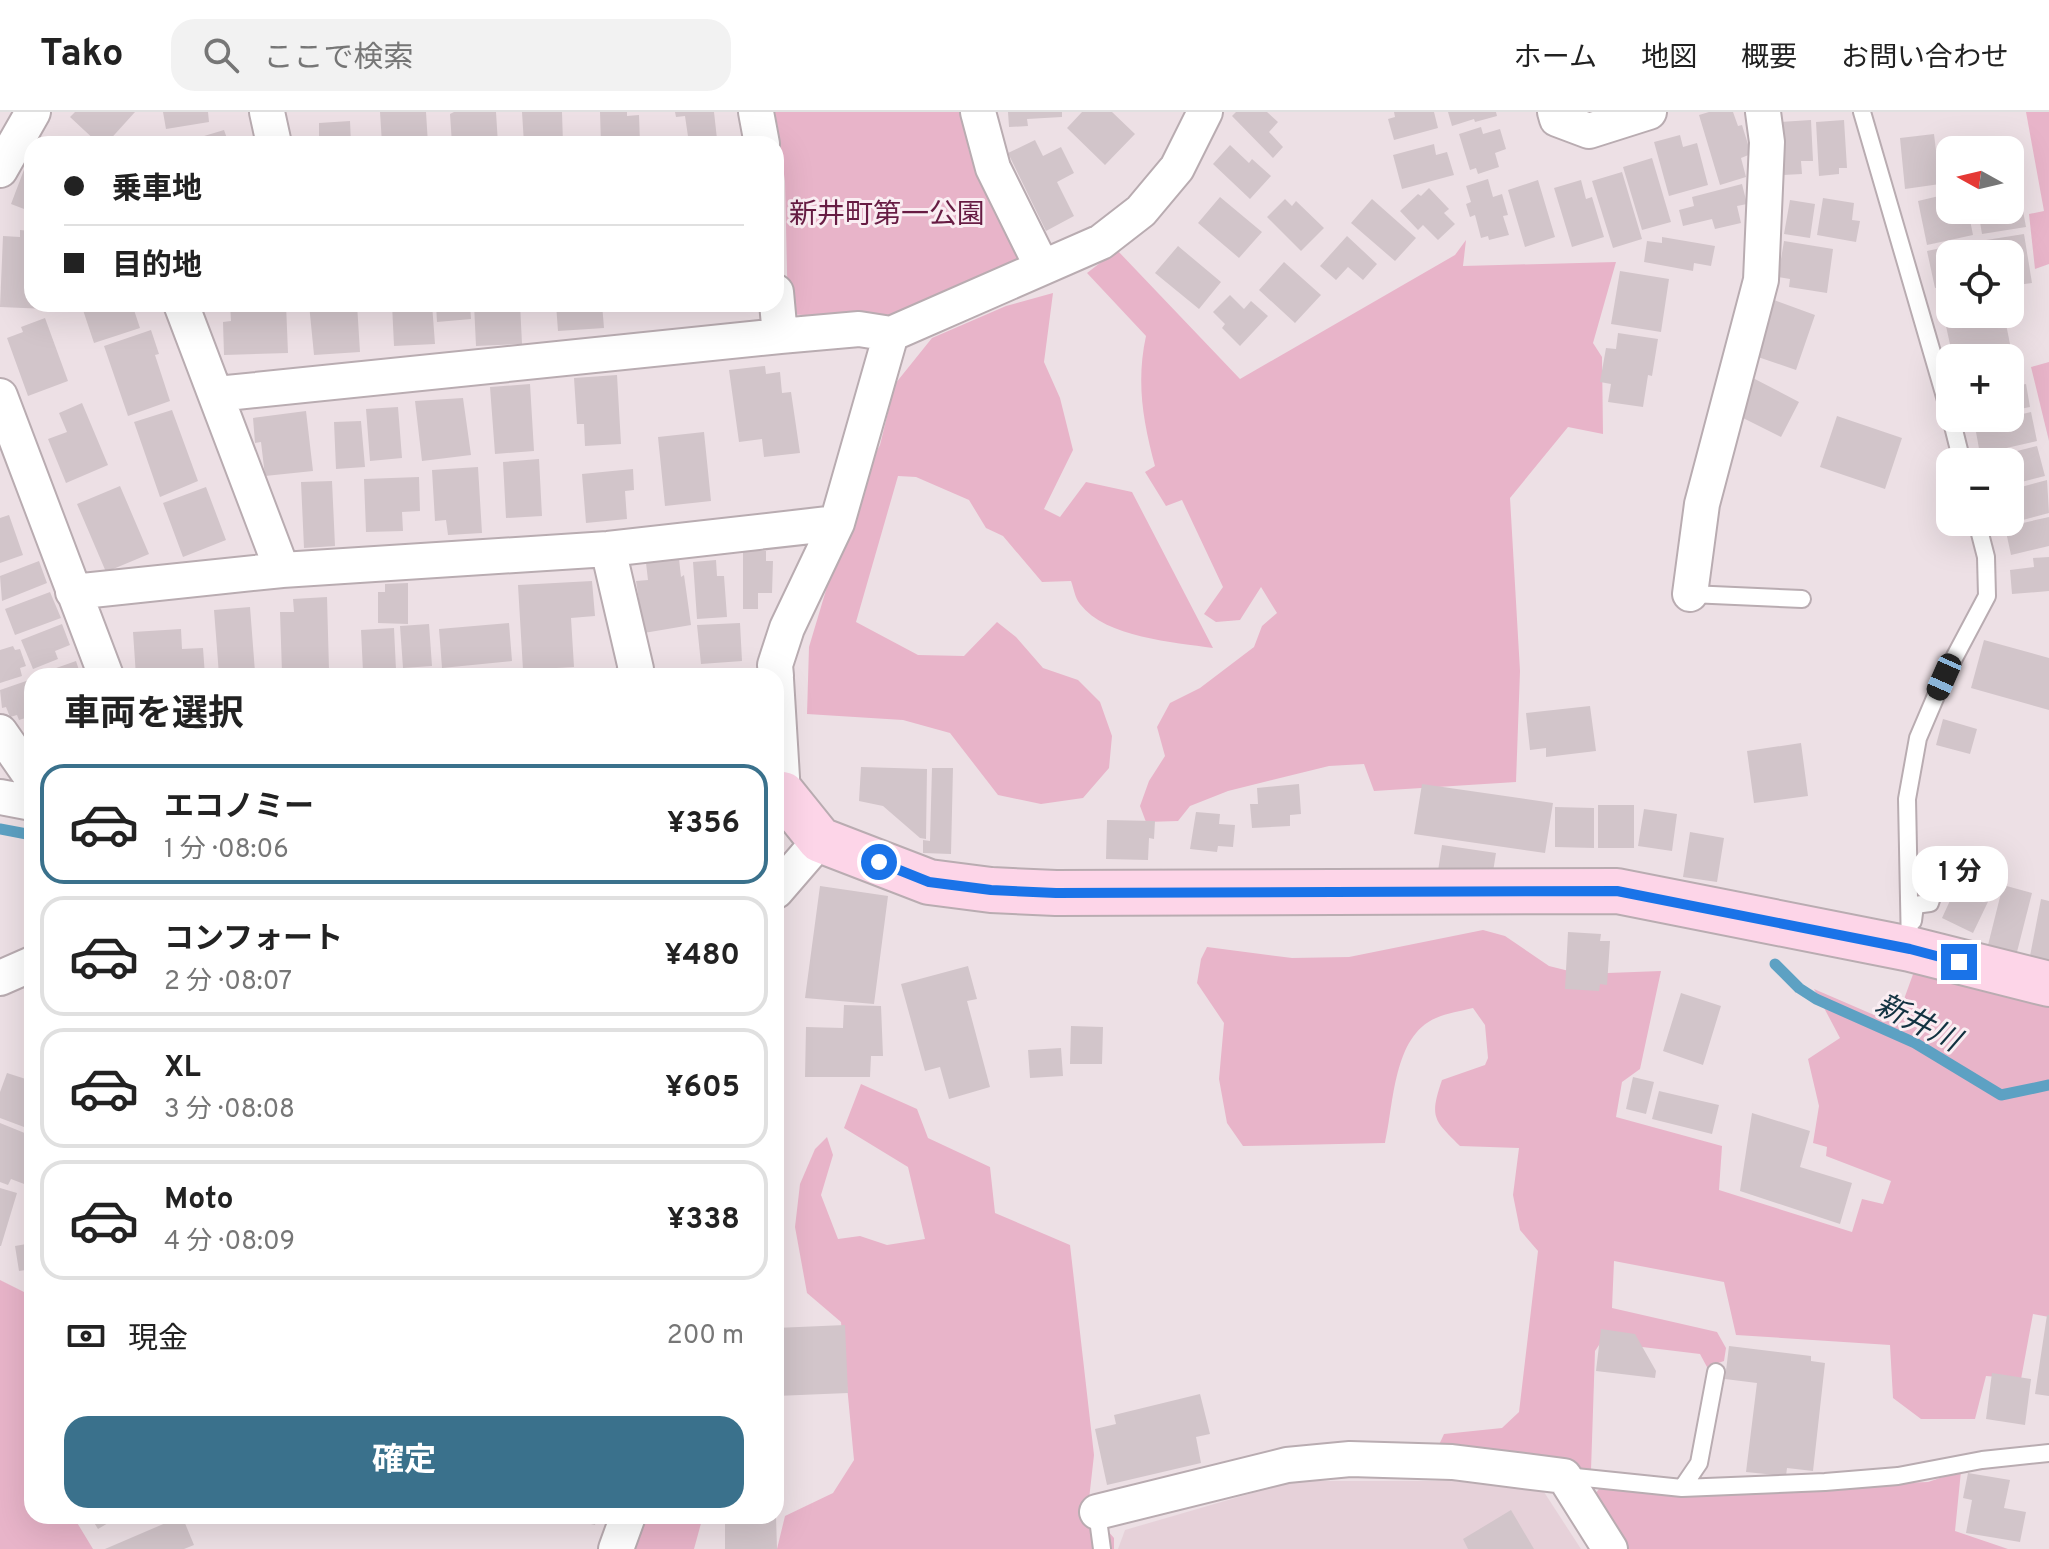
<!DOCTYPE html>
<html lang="ja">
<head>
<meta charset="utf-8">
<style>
	:root { --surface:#fff; --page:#f2f2f2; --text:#222; --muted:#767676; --line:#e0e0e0; --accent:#3a718c }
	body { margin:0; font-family:Overpass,"Noto Sans JP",sans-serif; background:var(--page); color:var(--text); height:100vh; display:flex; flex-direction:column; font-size:30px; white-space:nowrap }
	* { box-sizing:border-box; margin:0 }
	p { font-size:26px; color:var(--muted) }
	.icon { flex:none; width:44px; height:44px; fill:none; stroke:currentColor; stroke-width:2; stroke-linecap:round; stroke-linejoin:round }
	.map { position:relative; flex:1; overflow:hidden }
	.sheet { position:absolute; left:24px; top:556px; width:760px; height:856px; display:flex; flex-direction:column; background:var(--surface); border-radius:24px; box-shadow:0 8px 32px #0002 }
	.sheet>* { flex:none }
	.top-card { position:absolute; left:24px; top:24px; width:760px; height:176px; border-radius:24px; box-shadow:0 8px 32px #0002; display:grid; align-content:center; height:176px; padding:0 40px; background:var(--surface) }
	.needle { width:52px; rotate:278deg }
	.buttons { position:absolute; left:1936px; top:24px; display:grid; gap:16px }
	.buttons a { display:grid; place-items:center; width:88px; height:88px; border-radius:16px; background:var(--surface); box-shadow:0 8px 32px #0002; font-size:40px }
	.end { position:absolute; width:36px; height:36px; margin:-18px; border:10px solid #1a73e8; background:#fff; box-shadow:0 0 0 4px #fff }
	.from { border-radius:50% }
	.bubble { position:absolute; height:56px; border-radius:24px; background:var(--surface); box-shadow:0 8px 32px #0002; font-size:26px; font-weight:700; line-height:56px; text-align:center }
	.car { position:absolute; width:24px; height:48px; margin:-24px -12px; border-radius:10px; box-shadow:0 0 6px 2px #0007; background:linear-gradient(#222 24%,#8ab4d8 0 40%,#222 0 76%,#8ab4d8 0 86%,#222 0) }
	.top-card b { display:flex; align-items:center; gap:28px; height:76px; font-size:30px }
	.top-card b+b { border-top:2px solid var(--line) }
	.top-card i { width:20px; height:20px; background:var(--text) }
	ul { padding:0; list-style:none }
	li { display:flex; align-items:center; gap:24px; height:120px; margin:0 16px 12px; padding:0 24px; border:4px solid var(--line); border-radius:24px }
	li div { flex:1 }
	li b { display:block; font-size:30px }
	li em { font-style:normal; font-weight:700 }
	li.selected { border-color:var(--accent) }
	li>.icon { width:72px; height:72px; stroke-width:1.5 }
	h2 { padding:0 40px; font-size:36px; line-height:96px }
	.pay { display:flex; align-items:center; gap:20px; height:88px; padding:0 40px; font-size:30px }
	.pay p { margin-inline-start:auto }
	.primary-button { display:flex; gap:16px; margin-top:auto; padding:16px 40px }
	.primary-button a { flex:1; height:92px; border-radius:24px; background:var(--accent); color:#fff; font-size:32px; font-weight:700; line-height:92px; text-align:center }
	header { display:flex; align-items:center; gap:48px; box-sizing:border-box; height:112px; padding:0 40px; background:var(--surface); border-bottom:2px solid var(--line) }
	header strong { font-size:38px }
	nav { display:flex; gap:44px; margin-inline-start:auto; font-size:28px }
	.search { width:560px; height:72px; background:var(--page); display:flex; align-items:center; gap:20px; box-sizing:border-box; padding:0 28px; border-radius:24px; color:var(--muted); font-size:30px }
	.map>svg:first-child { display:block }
</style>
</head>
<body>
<header>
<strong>Tako</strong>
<div class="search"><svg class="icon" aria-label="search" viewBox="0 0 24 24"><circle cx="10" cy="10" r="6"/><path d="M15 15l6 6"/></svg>ここで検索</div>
<nav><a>ホーム</a><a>地図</a><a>概要</a><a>お問い合わせ</a></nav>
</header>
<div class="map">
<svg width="2049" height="1437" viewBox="0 0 2049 1437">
	<rect width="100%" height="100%" fill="#ede0e5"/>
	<path fill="#e6d1d9" d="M1293,1369H1454L1544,1380L1581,1437H1118L1125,1418Z"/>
	<path fill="#e8b4c9" d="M775,0H961L969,39L1021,145L895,209L788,202L785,69Z
		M2026,0H2049V152L2035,157L2029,102L2044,99Z
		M1466,128L1463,154L1616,150L1593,231L1602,245L1603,322L1568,315L1510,386L1520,559L1516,670L1374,679L1364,652L1329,654L1228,679L1190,694L1178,709L1146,710L1140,694L1149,669L1165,644L1157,615L1170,591L1200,576L1254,535L1262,514L1277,501L1261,475L1240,508L1216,510L1204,502L1223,475L1182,388L1166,394L1145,360L1155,354C1143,309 1136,270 1146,224L1087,161L1117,138L1240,267L1455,143Z
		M1053,181L1044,250L1060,286L1073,338L1044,397L1060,405L1086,370L1132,380L1213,536C1174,530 1106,526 1080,492C1075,486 1074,477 1071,469L1042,470L1003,424L986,416L969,388L916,365L898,364L856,510L918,543L964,544L997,510L1016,525L1043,556L1078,568L1100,590L1112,624L1109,656L1083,686L1041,692L998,683L950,621L903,608L807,602L809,535L855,381L880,333L895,272L932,226L1006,194Z
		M2049,250V329L2031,255Z
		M1483,818L1505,824L1549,854L1581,862L1661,859L1640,957L1622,970L1616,1005L1722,1034L1719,1078L1852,1120L1862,1087L1883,1092L1891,1069L1826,1044L1827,1035L1813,1031L1819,994L1808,947L1840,926L1814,877L1895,912L1916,854L2049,895V1205L2033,1202L2021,1267L1986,1264L1975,1307H1921L1893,1286L1890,1233L1736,1223L1724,1170L1614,1149L1612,1196L1717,1220L1726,1236L1724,1249L1707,1255L1700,1242L1601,1230L1595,1239L1591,1358L1438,1335L1444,1322L1502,1316L1519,1300L1538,1139L1520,1118L1513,1083L1519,1036L1460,1034C1434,1008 1429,1006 1442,968L1485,953L1488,946L1485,913L1473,896C1461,899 1447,901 1436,906C1393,924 1394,992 1385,1031L1243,1034L1227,1011L1219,967L1224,911L1197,871L1201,847L1207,835L1292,846L1349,845Z
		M861,972L917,997L928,1026L990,1055L995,1101L1070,1133L1094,1343L1088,1396L1114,1426V1437H777L785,1404L833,1381L854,1348L841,1210L807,1181L795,1115L800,1072L815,1037L827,1025L833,1043L821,1083L838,1127L860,1124L887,1133L925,1127L908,1055L844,1016Z
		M0,1168L32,1184V1404H73L93,1437H0Z
		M1961,1359L1955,1419L2008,1437H1626L1595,1382L1599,1377L1694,1379L1928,1370Z
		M641,1404H703L694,1437H627Z"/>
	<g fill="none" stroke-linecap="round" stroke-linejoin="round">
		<path stroke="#5da1c3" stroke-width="11" d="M0,717L32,723
			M1775,852L1799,876L1816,887L1915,931L2001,983L2049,973"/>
	</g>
	<path fill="#d2c5ca" d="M75,0H135L106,32H99L70,5Z
		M163,0H208L209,10L166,17Z
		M380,0H426L428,32H382Z
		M454,0H496L498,32H452L450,2Z
		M522,0H562L563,32H524Z
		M600,0H627V4L639,3L640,32H601Z
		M675,0H714L717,27L689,31L685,4L676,5Z
		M1008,0H1062V5L1027,7L1028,14L1009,15Z
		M1082,0H1112L1135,22L1105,53L1067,16Z
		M1236,0H1267L1278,10L1269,20L1283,35L1273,46L1232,4Z
		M1394,0H1434L1438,16L1394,28L1388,7L1395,5Z
		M1448,0H1496L1497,4L1475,10L1474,7L1452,14Z
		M1709,0H1733L1738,14L1742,13L1751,42L1741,46L1746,65L1720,73L1699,3Z
		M1811,8L1813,49H1801L1802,62L1783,63L1780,10Z
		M1844,8L1847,56H1839V62L1819,64L1816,10Z
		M350,9L351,32H298V26L319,25V11Z
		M1481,15L1483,22L1500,17L1506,37L1495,41L1499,55L1478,62L1476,56L1470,58L1459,22Z
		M224,18L229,32H181V31Z
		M1934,22L1940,72L1905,77L1900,26Z
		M1680,23L1683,35L1697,31L1708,73L1669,84L1654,30Z
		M1035,28L1043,44L1061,35L1074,61L1057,70L1074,104L1046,119L1008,41Z
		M1434,32L1436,43L1447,40L1454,63L1402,77L1393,43Z
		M1230,33L1249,51L1252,47L1271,64L1250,87L1213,52Z
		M30,42L32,43V100L11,92Z
		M1652,46L1671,110L1642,118L1623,55Z
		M1622,60L1642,127L1613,136L1592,69Z
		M2017,66L2026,115L1982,122L1978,98H2010V67Z
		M1488,67L1493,85L1502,82L1508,103L1503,104L1509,123L1489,128L1488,124L1481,126L1475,103L1470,105L1466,92L1471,90L1466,74Z
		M1538,68L1555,125L1525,135L1508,78Z
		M1581,68L1586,87L1592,85L1604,125L1572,135L1554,76Z
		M1742,72L1747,92L1737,94L1741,111L1715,117L1712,107L1683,114L1679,98L1694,94L1692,85Z
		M1429,76L1449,97L1444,101L1455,112L1438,128L1423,113L1418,118L1400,99L1418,82L1421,84Z
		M1939,84L1941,92L1950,90V98H1968L1973,123L1927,133L1918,89Z
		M1220,85L1262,120L1239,146L1198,111Z
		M1823,86L1854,91L1852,108L1860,109L1856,130L1817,123Z
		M1285,87L1292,94L1296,89L1324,116L1301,139L1267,105Z
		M1372,87L1416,126L1395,149L1351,111Z
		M1790,88L1815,92L1810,126L1784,122Z
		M20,118L32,119V192H47V197L0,195L3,124L20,125Z
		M2024,122L2032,171L2010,174V142H1982L1980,129Z
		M1347,124L1377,152L1363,168L1348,155L1336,168L1320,154Z
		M1662,125L1715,134L1711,154L1694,151L1693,159L1644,150L1647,129L1662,131Z
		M1784,129L1833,137L1827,181L1789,175L1790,167L1778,165Z
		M1964,131L1966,142H1950V173L1935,176L1927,139Z
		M1178,134L1221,170L1199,197L1155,161Z
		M1284,150L1321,183L1295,211L1259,178Z
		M1620,159L1669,167L1661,220L1611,212Z
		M1230,183L1244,197L1251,189L1268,204L1240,234L1222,216L1225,212L1213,200Z
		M1774,188L1815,203L1796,258L1755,244Z
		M81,192H132L140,216L94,231Z
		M230,192H286L288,241L224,243L223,210L231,209Z
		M309,192H357L360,240L314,243Z
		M392,192H432L435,232L394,234Z
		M436,192H470L471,207L437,210Z
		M474,192H520L522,232L476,234Z
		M556,192H602L604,216L558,219Z
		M2004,202L2017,267L2010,269V246H1953L1946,214Z
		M45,206L68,269L28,284L7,226L23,220L21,215Z
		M151,218L159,242L155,243L170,289L128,304L104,234Z
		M1618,221L1658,227L1652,264L1648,263L1643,295L1608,290L1611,272L1600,270L1606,236L1616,237Z
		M765,254L766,262L780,260L782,281L791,280L800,341L764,345L762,327L739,330L729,258Z
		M617,263L621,332L585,334L584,312H577L574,266Z
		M1749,264L1799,290L1781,325L1735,302Z
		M530,272L534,339L495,342L490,275Z
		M2026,272L2030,295L2010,299V275Z
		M463,286L471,343L422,349L415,289Z
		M82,291L108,353L66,371L48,327L67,320L59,301Z
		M398,295L402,346L370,349L366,297Z
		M172,298L198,369L160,385L134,310Z
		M306,299L313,359L265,364L261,330L255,331L253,306Z
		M2031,300L2037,329L1980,342L1976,320L1994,316L1993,309Z
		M1837,304L1902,326L1885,377L1820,355Z
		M361,309L365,355L336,357L334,310Z
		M704,320L711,389L665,394L658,325Z
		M2037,334L2045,364L2010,373V350H1986L1985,347Z
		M539,347L542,404L506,406L503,350Z
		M478,355L482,421L448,423L446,408L435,409L432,358Z
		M633,357L634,378L625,379L627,407L586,411L582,362Z
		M419,365L420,399L402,400L403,419L366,420L364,367Z
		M2047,368L2049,401L2000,414L1999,410H2010V378Z
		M332,369L335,434L304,436L301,370Z
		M120,374L149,442L106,460L77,392Z
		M206,375L226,428L183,445L163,391Z
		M9,403L23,443L0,451V406Z
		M2049,405V434L2011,443L2005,415Z
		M743,439H766V449H773L772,481H758V497H743Z
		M2049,445V479L2012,482L2010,458L2034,455L2033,446Z
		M679,447L681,465L684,463L691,513L644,521L636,469L648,468L646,451Z
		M716,448L717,464H724L727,505L697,507L693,450Z
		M39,449L47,471L2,489L0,464Z
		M592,469L595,504L571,506L574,555L523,558L518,473Z
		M408,471V512L378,511V480H385V472Z
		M50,480L61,506L15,523L5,497Z
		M327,485L329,558L282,561L280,500H294L293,487Z
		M250,495L255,560L219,563L214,498Z
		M509,511L512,549L442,556L439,517Z
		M740,511L742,549L701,552L697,513Z
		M62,512L70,533L55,539L58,547L33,557L21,528Z
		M429,512L432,554L403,556L400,514Z
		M394,516L396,558L363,560L361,518Z
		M181,517L182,537L203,536L205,564H136L133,520Z
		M1984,528L2049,546V598L1971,576Z
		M13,534L15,538L20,537L26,554L20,556L22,564L0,571V538Z
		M76,549L81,564H43L42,561Z
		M32,567V604L19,608L17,603L10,605L6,595L2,596L0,578Z
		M1590,594L1596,639L1546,645V636L1530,638L1526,601Z
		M1943,607L1977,617L1970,642L1936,633Z
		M1801,631L1808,684L1754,691L1747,639Z
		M861,655L927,657L926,727L920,726L883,694L859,689Z
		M932,656H953L951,742L923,741V728L930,729Z
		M1299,672L1301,702L1290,703V714L1252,716L1250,692H1258L1257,676Z
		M1422,672L1553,691L1545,741L1414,722Z
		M1598,693H1634V736H1598Z
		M1555,695L1594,696V736L1555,735Z
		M1644,697L1677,702L1672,739L1638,734Z
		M1196,700L1220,702L1219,712L1235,713L1233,735L1218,734L1217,740L1190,737Z
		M1107,708L1155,709L1154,727L1149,726L1148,748L1106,747Z
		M1690,720L1724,726L1717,770L1683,765Z
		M1442,733L1496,741L1492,766L1438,759Z
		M1965,756L1997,771L1973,821L1942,806Z
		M2003,773L2032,781L2017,840L1988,833Z
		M820,774L888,784L874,892L805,886Z
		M2041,787L2049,789V848L2030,844Z
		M1568,820L1601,822L1600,829H1610L1607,873L1600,872L1599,879L1565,877Z
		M776,846L783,847L778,900H776Z
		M968,854L977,887L967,889L990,975L949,987L940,955L925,959L901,872Z
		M1681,881L1721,894L1703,953L1663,939Z
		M844,893L881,894L883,944H871L870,965H805L806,915L843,916Z
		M1071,914L1103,915L1102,952H1070Z
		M1061,936L1063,964L1030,966L1028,938Z
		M7,961L32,969V1018L0,1006V980Z
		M1633,965L1654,970L1646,1002L1626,997Z
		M1659,979L1719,993L1712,1022L1652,1007Z
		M1752,1001L1810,1019L1800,1055L1852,1071L1840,1112L1740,1079Z
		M0,1011L32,1024V1075L11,1067L8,1073L0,1070Z
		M0,1076L17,1081L1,1134H0Z
		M32,1131V1157L19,1159L15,1134Z
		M2047,1203H2049V1284L2035,1282Z
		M845,1213L848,1281L776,1284V1216Z
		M1601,1217L1635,1222L1656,1259L1655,1266L1596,1259Z
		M1729,1234L1811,1244V1249L1825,1251L1813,1359L1787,1356L1786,1364L1746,1360L1757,1271L1725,1267Z
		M1992,1261L2031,1267L2025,1313L1986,1307Z
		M1200,1282L1210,1322L1196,1325L1201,1351L1107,1373L1095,1317L1116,1312L1114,1303Z
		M1968,1361L2010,1368L2004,1396L2026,1400L2020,1430L1966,1421L1972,1388L1963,1386Z
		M1511,1398L1534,1437H1468L1463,1427Z
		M90,1404H120L98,1417Z
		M182,1404L194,1433L184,1437H105Z
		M557,1404H597L595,1413Z
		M725,1404H776L777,1437H725Z"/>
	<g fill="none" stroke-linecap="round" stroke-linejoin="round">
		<g stroke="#b9acb1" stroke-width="20">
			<path id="lane" d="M1862,0L1950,302
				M1951,306L1962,350
				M1690,482L1802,487
				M1913,809L1915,793L1930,791L1936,773
				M1910,836L1907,687L1918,626L1944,565L1987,484L1986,445L1977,410
				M1566,1364L1682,1376L1699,1351L1716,1260
				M1682,1376L1825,1370L1898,1364L1982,1348L2049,1341
				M1097,1400L1102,1437"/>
		</g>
		<g stroke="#b9acb1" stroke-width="38">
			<path id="street" d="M267,0L274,32
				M756,0L762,32
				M978,0L993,56L1042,155
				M1555,0L1557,7L1589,19L1649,0
				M0,58L33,0
				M776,180L780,224L859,217L891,222
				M181,192L282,458
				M217,282L780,224
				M0,284L106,564
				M608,437L636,557L633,564
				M73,480L282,458L608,437L837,411
				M1690,482L1702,392L1761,168L1767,30L1763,0
				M776,564L775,553L787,516L837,411L891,222L1101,130L1141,99L1177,56L1205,0
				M776,567L783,682L776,683
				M0,620L32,666
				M0,685L32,691
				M776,779L820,728
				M0,866L32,852
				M1097,1400L1287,1353L1350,1347L1452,1350L1564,1364L1610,1437
				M616,1437L628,1404"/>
		</g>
		<g stroke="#b9acb1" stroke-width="48">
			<path id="secondary" d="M783,682L820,728L929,770L991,778L1056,781L1617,779L1910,837L2049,872"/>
		</g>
		<use href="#lane" stroke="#fff" stroke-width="16"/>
		<use href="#street" stroke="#fff" stroke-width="34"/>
		<use href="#secondary" stroke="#fdd5e8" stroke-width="44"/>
	</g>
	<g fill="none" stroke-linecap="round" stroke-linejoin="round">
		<path stroke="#1a73e8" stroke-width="10" d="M879,750L929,770L991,778L1056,781L1617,779L1910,837L1959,850"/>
	</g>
	<g text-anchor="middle" stroke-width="6" stroke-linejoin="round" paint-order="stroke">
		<g font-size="28" fill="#671c43" stroke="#faedf2">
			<text x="887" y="111">新井町第一公園</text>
		</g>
		<g font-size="30" font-style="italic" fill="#123241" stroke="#faedf2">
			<text transform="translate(1918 910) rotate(27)" y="10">新井川</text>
		</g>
	</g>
</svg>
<div class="buttons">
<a><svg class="needle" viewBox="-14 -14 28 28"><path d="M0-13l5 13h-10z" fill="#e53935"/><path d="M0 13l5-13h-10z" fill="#767676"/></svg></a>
<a><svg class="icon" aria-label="locate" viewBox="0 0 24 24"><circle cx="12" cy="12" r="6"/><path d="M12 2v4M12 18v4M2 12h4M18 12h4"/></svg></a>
<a>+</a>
<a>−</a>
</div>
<i class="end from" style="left:879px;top:750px"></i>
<i class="end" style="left:1959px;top:850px"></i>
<div class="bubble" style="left:1912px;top:734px;width:96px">1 分</div>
<i class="car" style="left:1944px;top:565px;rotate:204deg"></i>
<div class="top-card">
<b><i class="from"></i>乗車地</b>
<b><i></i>目的地</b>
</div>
<section class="sheet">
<h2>車両を選択</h2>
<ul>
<li class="selected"><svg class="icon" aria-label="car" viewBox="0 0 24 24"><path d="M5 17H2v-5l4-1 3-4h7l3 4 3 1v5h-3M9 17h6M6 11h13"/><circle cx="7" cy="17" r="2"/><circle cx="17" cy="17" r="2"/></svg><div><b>エコノミー</b><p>1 分 · 08:06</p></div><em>¥356</em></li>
<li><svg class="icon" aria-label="car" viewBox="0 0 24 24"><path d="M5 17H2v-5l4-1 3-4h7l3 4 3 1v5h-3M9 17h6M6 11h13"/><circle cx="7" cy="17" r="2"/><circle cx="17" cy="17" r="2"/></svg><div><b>コンフォート</b><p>2 分 · 08:07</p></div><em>¥480</em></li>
<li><svg class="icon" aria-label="car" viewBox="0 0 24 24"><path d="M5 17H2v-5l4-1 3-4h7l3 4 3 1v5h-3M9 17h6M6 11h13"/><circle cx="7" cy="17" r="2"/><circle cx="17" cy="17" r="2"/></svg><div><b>XL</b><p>3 分 · 08:08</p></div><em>¥605</em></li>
<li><svg class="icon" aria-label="car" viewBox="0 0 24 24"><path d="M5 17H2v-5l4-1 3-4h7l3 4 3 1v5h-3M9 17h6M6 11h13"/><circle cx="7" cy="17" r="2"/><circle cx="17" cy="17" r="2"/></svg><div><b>Moto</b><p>4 分 · 08:09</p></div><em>¥338</em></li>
</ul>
<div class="pay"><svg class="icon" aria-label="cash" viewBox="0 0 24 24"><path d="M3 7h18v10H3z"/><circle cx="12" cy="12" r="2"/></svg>現金<p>200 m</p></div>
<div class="primary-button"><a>確定</a></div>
</section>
</div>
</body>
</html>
